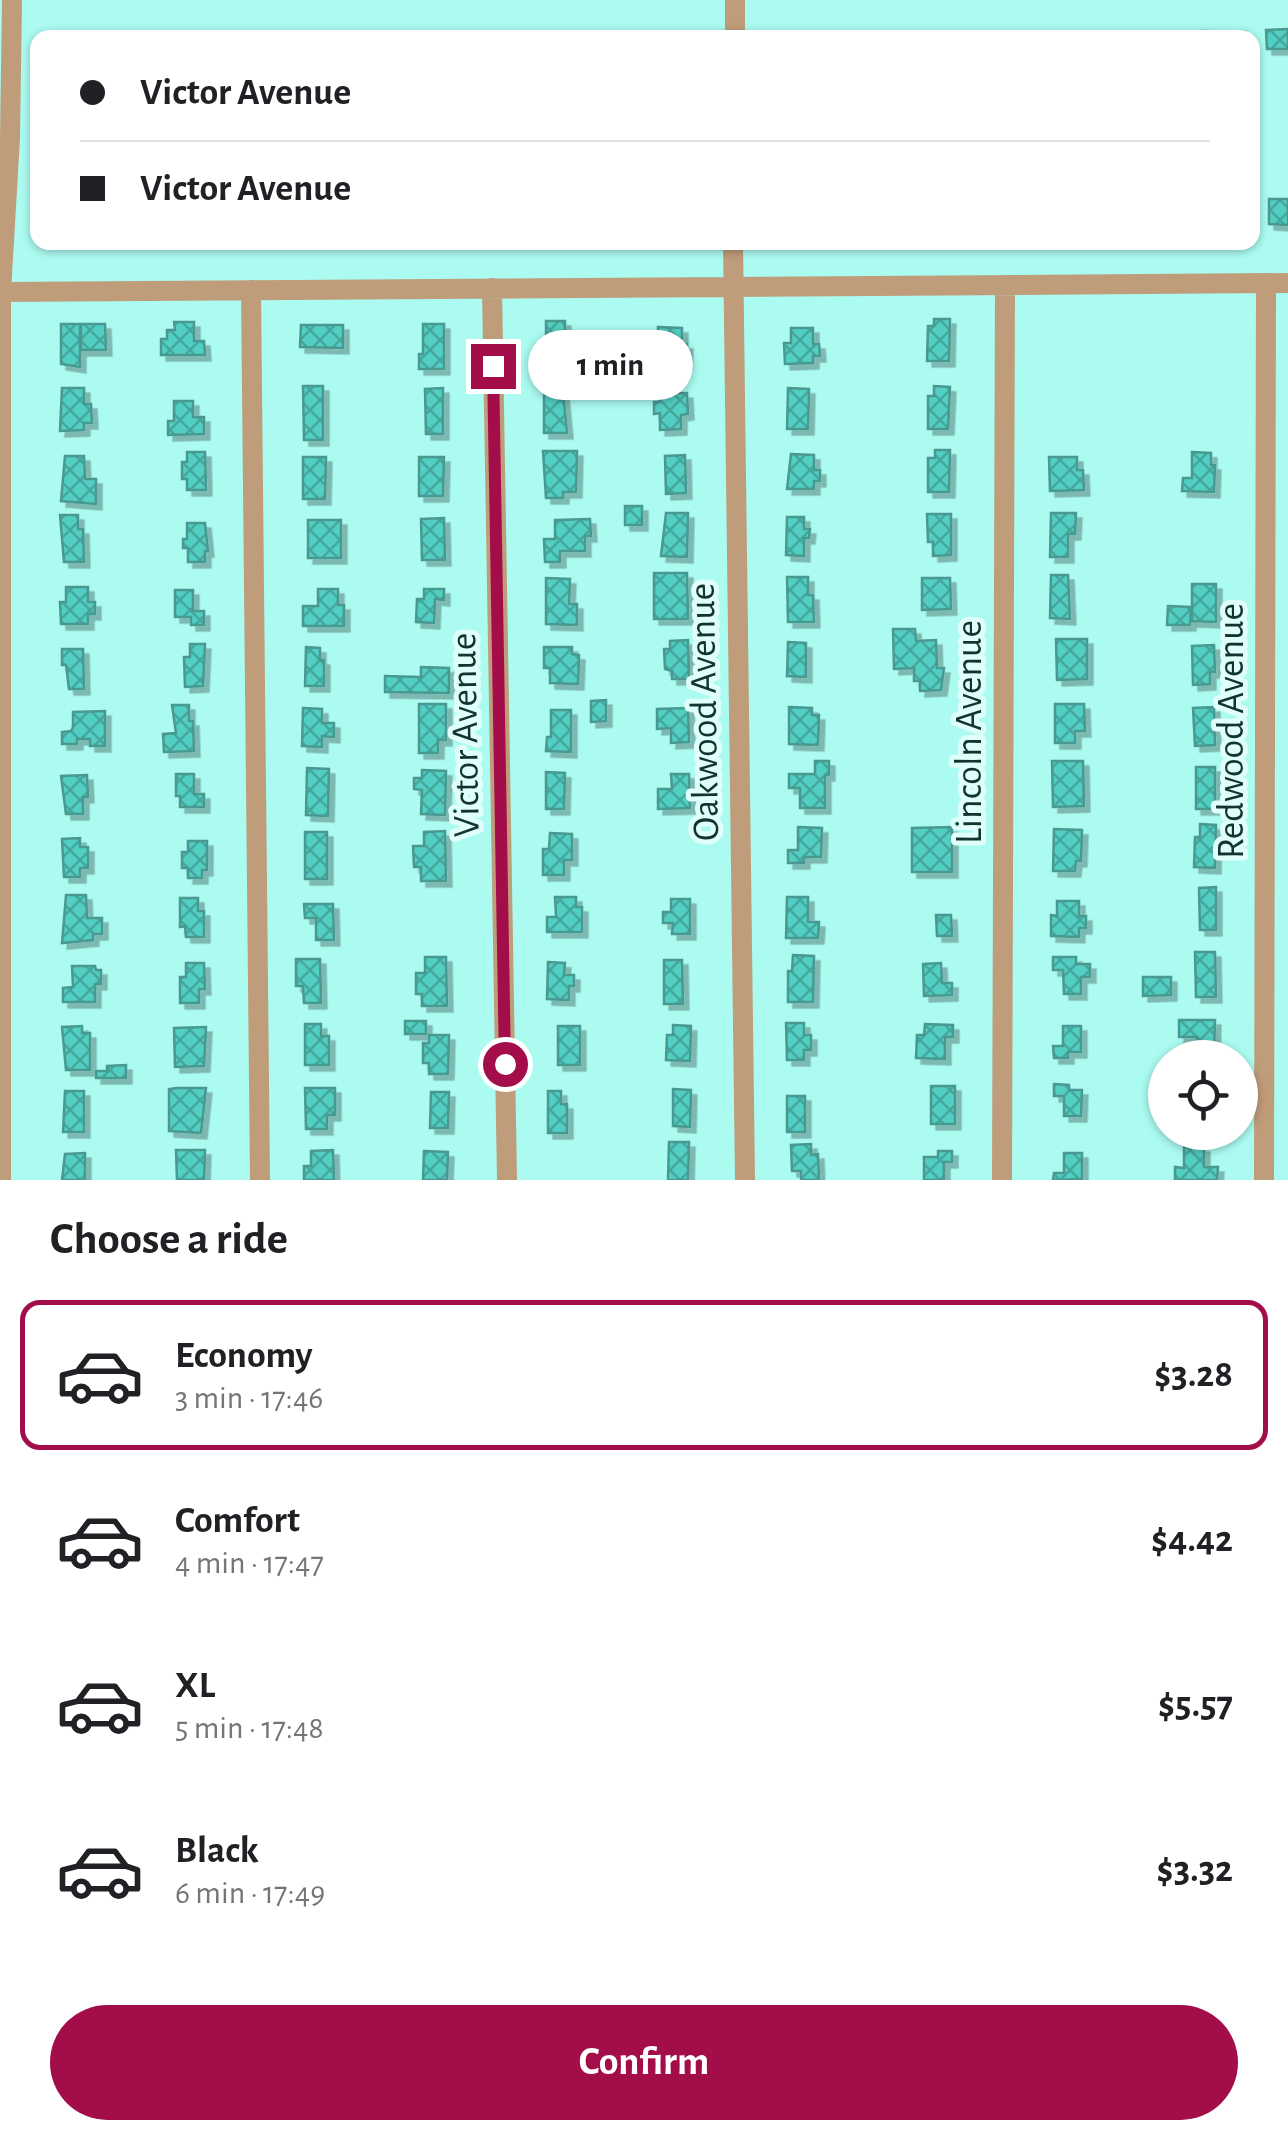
<!DOCTYPE html>
<html lang="en">
<head>
<meta charset="utf-8">
<style>
	:root { --surface:#fff; --page:#f2f2f2; --text:#202124; --muted:#757577; --line:#e0e0e0; --accent:#a30d4a }
	body { margin:0; font-family:"Alegreya Sans",sans-serif; background:var(--page); color:var(--text); height:100vh; display:flex; flex-direction:column; font-size:38px; white-space:nowrap }
	* { box-sizing:border-box; margin:0 }
	p { font-size:32px; color:var(--muted) }
	.icon { flex:none; width:55px; height:55px; fill:none; stroke:currentColor; stroke-width:2; stroke-linecap:round; stroke-linejoin:round }
	.map { position:relative; height:1180px; overflow:hidden }
	.side { display:flex; flex-direction:column; background:var(--surface); flex:1 }
	.side>* { flex:none }
	.banner { position:absolute; left:30px; top:30px; width:1230px; height:220px; border-radius:20px; box-shadow:0 2px 8px #0004; display:grid; align-content:center; height:220px; padding:0 50px; background:var(--surface) }
	.tools { position:absolute; left:1148px; top:1040px; display:grid; gap:20px }
	.tools a { display:grid; place-items:center; width:110px; height:110px; border-radius:50%; background:var(--surface); box-shadow:0 2px 8px #0004; font-size:50px }
	.end { position:absolute; width:45px; height:45px; margin:-22px; border:12px solid #a30d4a; background:#fff; box-shadow:0 0 0 5px #fff }
	.from { border-radius:50% }
	.bubble { position:absolute; height:70px; border-radius:35px; background:var(--surface); box-shadow:0 2px 8px #0004; font-size:32px; font-weight:700; line-height:70px; text-align:center }
	.banner b { display:flex; align-items:center; gap:35px; height:95px; font-size:38px }
	.banner b+b { border-top:2px solid var(--line) }
	.banner i { width:25px; height:25px; background:var(--text) }
	ul { padding:0; list-style:none }
	li { display:flex; align-items:center; gap:30px; height:150px; margin:0 20px 15px; padding:0 30px; border:5px solid transparent; border-radius:20px }
	li div { flex:1 }
	li b { display:block; font-size:38px }
	li em { font-style:normal; font-weight:700 }
	li.on { border-color:var(--accent) }
	li>.icon { width:90px; height:90px; stroke-width:1.5 }
	h2 { padding:0 50px; font-size:45px; line-height:120px }
	.cta { display:flex; gap:20px; margin-top:auto; padding:20px 50px }
	.cta a { flex:1; height:115px; border-radius:60px; background:var(--accent); color:#fff; font-size:40px; font-weight:700; line-height:115px; text-align:center }
	.map>svg:first-child { display:block }
</style>
</head>
<body>
<div class="map">
<svg width="1288" height="1180" viewBox="0 0 1288 1180">
	<defs>
		<pattern id="building-cross-hatch" width="8" height="8" patternUnits="userSpaceOnUse" patternTransform="scale(2.5)"><rect width="8" height="8" fill="#53cec2"/><path d="M0 0l8 8M0 8l8-8" fill="none" stroke="#43a89e"/></pattern>
		<filter id="shadow"><feDropShadow dx="5.5" dy="5.5" stdDeviation="0" flood-color="#0004"/></filter>
	</defs>
	<rect width="100%" height="100%" fill="#abfbf1"/>
	<path fill="url(#building-cross-hatch)" stroke="#499991" stroke-width="2.5" filter="url(#shadow)" d="M1288,29V49H1267L1266,30Z
		M1202,31L1246,32V38H1202Z
		M873,32V38H829V33Z
		M995,32V38H950V33Z
		M886,33L934,34V38H886Z
		M1058,33V38H1013V34Z
		M616,34H645V38H616Z
		M1269,199H1288V225L1269,224Z
		M934,319H950L949,361H927L928,326H934Z
		M546,321H565V336H570V373H546Z
		M174,322H194V341H204L205,355H161V339H167V330H175Z
		M61,324H80V367L61,364Z
		M81,324H105L106,350H81Z
		M423,324H444V369H419V354H423Z
		M301,325H343V348L300,347Z
		M658,327L682,328V344H687L686,365H658V357H652V345H658Z
		M791,328H813V344H819L820,356H813V363L785,364L784,343H791Z
		M303,386H323V440H304Z
		M934,386L950,387L948,429H928V396H934Z
		M62,388H84V404H91L92,423H84V430L60,431Z
		M443,388V434H426L425,389Z
		M788,388L809,389L808,429H787Z
		M544,391H563L567,433H544Z
		M687,393L688,414L681,415V429L660,430V413L654,414V402H659V394Z
		M174,401H193V417H204V434L168,435V421H174Z
		M935,450H950L949,492H928V458H935Z
		M543,451H577L576,492H563V498H546Z
		M187,452H205L206,490H187V479H182V462H187Z
		M1192,452L1211,453V465H1215L1214,492L1182,491L1183,478H1192Z
		M791,454L814,455V470H820V481H814V489H787Z
		M685,455L686,493L666,494L665,456Z
		M65,456H84L85,479H96V504L61,501Z
		M303,457H326L325,499H303Z
		M419,457H444L443,496H419Z
		M1049,457H1077V470H1083L1084,490L1050,491Z
		M625,506H642V525H625Z
		M666,513H688L687,557L661,556Z
		M1051,513H1076L1075,534H1068V557H1050Z
		M927,514H951V555L933,556V542H928Z
		M60,515H78V529H83L84,562H64Z
		M787,517H804V529H810L809,538H804V556L786,555Z
		M444,518L445,560H422L421,519Z
		M590,519L591,536H585V551H560V562H545L544,539H555V520Z
		M308,520H341V558H308Z
		M187,523H205L208,551H205V562H188V548H183V539H187Z
		M654,573H687L688,619H654Z
		M1051,575H1068L1070,619L1050,618Z
		M787,577H808V595H813L814,622H788Z
		M546,578L570,579L569,604H577V625L546,624Z
		M922,578H950L951,609L922,610Z
		M1192,584H1216V622L1192,621Z
		M66,587H88V602H95V614H88V624H61L60,602H66Z
		M318,589H338V605H344V626H303V606H318Z
		M424,589H444V600L435,599L434,623L416,622L417,599H424Z
		M175,590H193V611H204V625H191V617H175Z
		M1168,606L1191,607L1190,625H1167Z
		M893,629H915L916,641L936,640L937,668H944L941,690L920,691V681H914V668L894,669Z
		M1056,639H1087V679L1057,680Z
		M688,640L689,679H672V671L665,669L664,649H670V641Z
		M788,642L806,643V677L787,676Z
		M190,644H205L203,686L185,687L184,657H190Z
		M1214,645L1215,672H1210V684L1193,685L1192,646Z
		M306,647L320,648V660H324V686H305Z
		M544,647H572V654L579,655L578,684L550,683V668H544Z
		M62,649H83L84,689H69L66,665H62Z
		M421,667L449,668V693L385,692V676L421,677Z
		M606,700V721L591,722V701Z
		M419,704H446V740H438V753H419Z
		M1055,704H1084L1085,731H1075V743H1055Z
		M172,705H189V721H193L194,751L164,752L163,734L176,733Z
		M789,707L812,708V715H819L818,745L789,744Z
		M1214,707L1215,745L1195,746L1193,708Z
		M303,708L322,709V723H334V737L322,736V747L302,746Z
		M688,708L689,742L671,743V728L657,729V709Z
		M551,710H571V752L546,751L547,737H551Z
		M105,711V746H90V739H77V744H62V732L71,731L73,727V712Z
		M815,761H829V775H825V808H800V788H789V774H815Z
		M1052,761H1083L1084,806L1053,807Z
		M1196,767H1215V809H1196Z
		M307,768L329,769L328,816L306,815Z
		M422,770L446,771L445,815L421,814L422,790L414,789V778H422Z
		M546,772L565,773L564,809H546Z
		M176,774H194V794H204V807H180V796H176Z
		M671,774H689L690,808L658,809V789H672Z
		M87,775L88,797H83V814H66L61,776Z
		M1200,824L1216,825L1215,868L1194,867L1195,837H1200Z
		M798,827L822,828L821,857H804V863H788V850H798Z
		M952,827V872H912V828Z
		M1054,829L1082,830L1081,861H1076L1075,871H1053Z
		M445,831L446,881H421V867H414L413,846H424V832Z
		M305,832H327V879H305Z
		M550,833L572,834V860H564V875H543V849H549Z
		M80,838V847H88V868H80V877H64L62,839Z
		M188,841H207V870H202V878H188V868H182V852H188Z
		M1216,887V930H1200L1199,888Z
		M66,895H86L87,918H102V934H93V940L62,943Z
		M555,897H576V907H582V932H547V917H556Z
		M787,897H808V922H819L818,938H786Z
		M180,898H198V911H204V937H186L185,926L180,927Z
		M671,899H690V934H672L673,923H663V912H671Z
		M1057,901H1079V916H1086V928H1079V937L1051,936V915L1057,916Z
		M304,904H333L334,940H316V918H305Z
		M936,915H951L952,936H937Z
		M1195,952H1215L1216,997H1196Z
		M793,955L814,956L813,1002H788V971H792Z
		M425,957H446L447,1006H422V994H416V973H425Z
		M1053,957H1076V964H1090V977H1081V994H1064L1063,970H1053Z
		M296,959H320L321,1003H304L303,986H296Z
		M664,960H682L683,1004H664Z
		M548,962L565,963L564,975H574V986H569V1000L547,999Z
		M186,963H204L205,989H199V1003H180V977H186Z
		M941,963L942,983H952V995L924,996L923,964Z
		M72,966H95L96,970H101V984H95V1002H63V988L73,987Z
		M1143,977H1171V995L1143,996Z
		M1179,1020H1215L1214,1058L1197,1057V1037H1179Z
		M405,1021H426V1034H405Z
		M786,1023H804V1035H811V1050H804V1060H787Z
		M305,1024H321V1036H329V1065H305Z
		M925,1024L953,1025V1037H945V1059L916,1058L917,1035H924Z
		M673,1025L691,1026L690,1061L666,1060L667,1035H673Z
		M82,1026V1033H90V1070H66L62,1027Z
		M558,1026H580V1065H558Z
		M1063,1026H1081V1052H1068V1058H1054L1053,1046H1063Z
		M206,1027L204,1066L175,1067L174,1028Z
		M429,1035H449L448,1074H429V1063H423V1043H429Z
		M126,1065V1078H96V1071H107V1066Z
		M1054,1084L1069,1085V1090H1082L1081,1116H1064V1096H1054Z
		M931,1086H955V1124H931Z
		M177,1088H206L201,1133L169,1131V1089Z
		M305,1088H335V1115H327V1129H306Z
		M673,1089L691,1090L690,1127L673,1126Z
		M65,1091H84V1132H63Z
		M548,1091H561V1104H567V1133H548Z
		M431,1092H449L448,1128H430Z
		M787,1096H805V1132H787Z
		M669,1142H689L688,1180H668Z
		M811,1144V1155L818,1154L819,1180H801V1171H792L791,1145Z
		M1184,1147H1204V1167H1218L1217,1180H1175V1167L1184,1168Z
		M176,1150H205L204,1180H177Z
		M333,1150L334,1180H304V1166H311V1151Z
		M424,1151L448,1152L447,1180H423Z
		M938,1151H952V1162H944V1180H924V1157H938Z
		M85,1153V1180H62L65,1154Z
		M1064,1153H1082V1179L1053,1180L1054,1173H1064Z"/>
	<g fill="none" stroke-linecap="round" stroke-linejoin="round">
		<path stroke="#bf9c7a" stroke-width="20" d="M735,38V0
			M733,242L745,1180
			M492,288L507,1180
			M251,290L260,1180
			M1,292L1288,283
			M1,1180V292L10,138L12,0
			M1002,1180L1005,285
			M1264,1180L1266,283"/>
	</g>
	<g fill="none" stroke-linecap="round" stroke-linejoin="round">
		<path stroke="#a30d4a" stroke-width="12" d="M493,366L505,1064"/>
	</g>
	<g text-anchor="middle" stroke-width="10" stroke-linejoin="round" paint-order="stroke">
		<g font-size="38" fill="#123430" stroke="#e0fefa">
			<text transform="translate(703 712) rotate(-91)" y="13">Oakwood Avenue</text>
			<text transform="translate(1230 731) rotate(-90)" y="13">Redwood Avenue</text>
			<text transform="translate(968 732) rotate(-90)" y="13">Lincoln Avenue</text>
			<text transform="translate(464 735) rotate(-91)" y="13">Victor Avenue</text>
		</g>
	</g>
</svg>
<div class="tools">
<a><svg class="icon" aria-label="locate" viewBox="0 0 24 24"><circle cx="12" cy="12" r="6"/><path d="M12 2v4M12 18v4M2 12h4M18 12h4"/></svg></a>
</div>
<i class="end from" style="left:505px;top:1064px"></i>
<i class="end" style="left:493px;top:366px"></i>
<div class="bubble" style="left:528px;top:330px;width:165px">1 min</div>
<div class="banner">
<b><i class="from"></i>Victor Avenue</b>
<b><i></i>Victor Avenue</b>
</div>
</div>
<section class="side">
<h2>Choose a ride</h2>
<ul>
<li class="on"><svg class="icon" aria-label="car" viewBox="0 0 24 24"><path d="M5 17H2v-5l4-1 3-4h7l3 4 3 1v5h-3M9 17h6M6 11h13"/><circle cx="7" cy="17" r="2"/><circle cx="17" cy="17" r="2"/></svg><div><b>Economy</b><p>3 min · 17:46</p></div><em>$3.28</em></li>
<li><svg class="icon" aria-label="car" viewBox="0 0 24 24"><path d="M5 17H2v-5l4-1 3-4h7l3 4 3 1v5h-3M9 17h6M6 11h13"/><circle cx="7" cy="17" r="2"/><circle cx="17" cy="17" r="2"/></svg><div><b>Comfort</b><p>4 min · 17:47</p></div><em>$4.42</em></li>
<li><svg class="icon" aria-label="car" viewBox="0 0 24 24"><path d="M5 17H2v-5l4-1 3-4h7l3 4 3 1v5h-3M9 17h6M6 11h13"/><circle cx="7" cy="17" r="2"/><circle cx="17" cy="17" r="2"/></svg><div><b>XL</b><p>5 min · 17:48</p></div><em>$5.57</em></li>
<li><svg class="icon" aria-label="car" viewBox="0 0 24 24"><path d="M5 17H2v-5l4-1 3-4h7l3 4 3 1v5h-3M9 17h6M6 11h13"/><circle cx="7" cy="17" r="2"/><circle cx="17" cy="17" r="2"/></svg><div><b>Black</b><p>6 min · 17:49</p></div><em>$3.32</em></li>
</ul>
<div class="cta"><a>Confirm</a></div>
</section>
</body>
</html>
